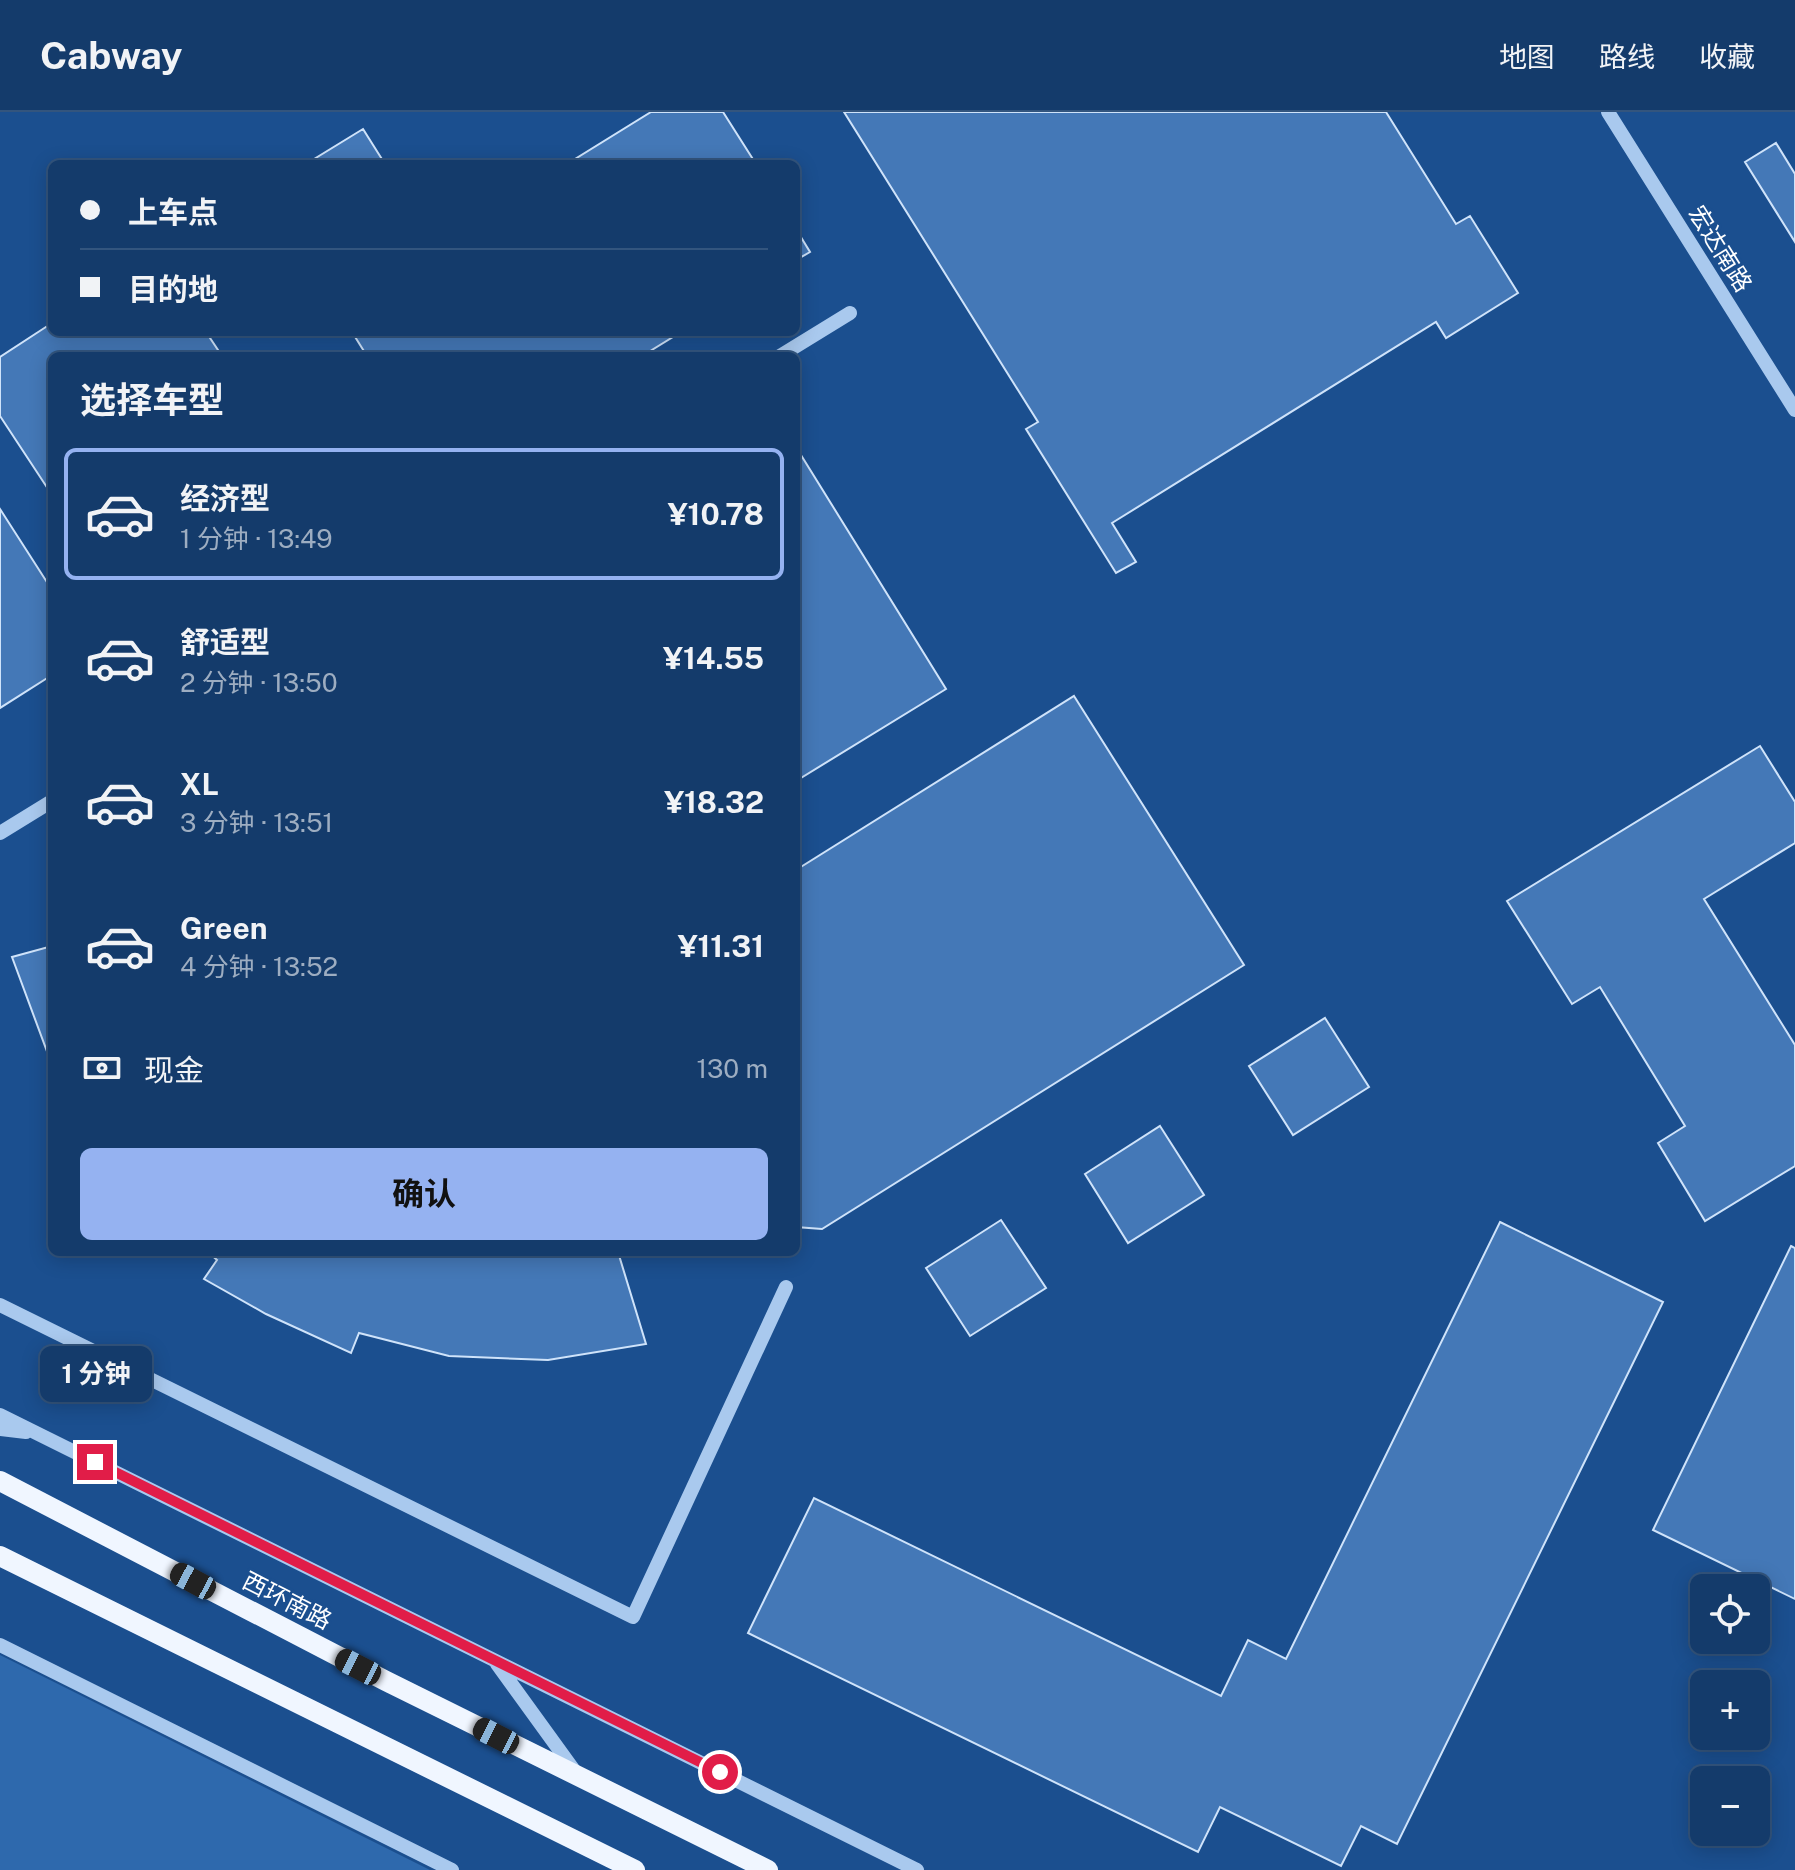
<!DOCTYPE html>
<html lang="zh">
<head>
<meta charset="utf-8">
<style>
	:root { --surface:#143b6b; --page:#214673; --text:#f1f3f6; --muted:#9dadc1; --line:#33557e; --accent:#95b2f1 }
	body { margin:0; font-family:"Public Sans","Noto Sans SC",sans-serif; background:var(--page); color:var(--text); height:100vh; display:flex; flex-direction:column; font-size:30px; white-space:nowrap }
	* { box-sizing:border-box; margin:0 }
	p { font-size:26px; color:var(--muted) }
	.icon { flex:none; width:44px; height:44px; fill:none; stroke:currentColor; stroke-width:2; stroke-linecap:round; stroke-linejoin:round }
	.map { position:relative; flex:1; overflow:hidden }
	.details { position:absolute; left:48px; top:240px; width:752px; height:904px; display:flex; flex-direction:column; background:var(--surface); border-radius:12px; box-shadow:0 4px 20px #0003,0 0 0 2px var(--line) }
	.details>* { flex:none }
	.banner { position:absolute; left:48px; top:48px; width:752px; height:176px; border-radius:12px; box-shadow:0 4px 20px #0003,0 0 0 2px var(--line); display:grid; align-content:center; height:176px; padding:0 32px; background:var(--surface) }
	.tools { position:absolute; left:1690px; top:1462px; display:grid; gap:16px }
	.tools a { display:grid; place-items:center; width:80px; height:80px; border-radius:12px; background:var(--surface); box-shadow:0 4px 20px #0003,0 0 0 2px var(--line); font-size:40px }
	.end { position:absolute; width:36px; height:36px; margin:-18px; border:10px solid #e11d48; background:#fff; box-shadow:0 0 0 4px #fff }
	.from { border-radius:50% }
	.bubble { position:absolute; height:56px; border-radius:12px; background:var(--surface); box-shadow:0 4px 20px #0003,0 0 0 2px var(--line); font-size:26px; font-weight:700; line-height:56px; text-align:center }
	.car { position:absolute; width:24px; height:48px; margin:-24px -12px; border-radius:10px; box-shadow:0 0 6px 2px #0007; background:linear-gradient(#222 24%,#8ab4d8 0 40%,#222 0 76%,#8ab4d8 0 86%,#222 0) }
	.banner b { display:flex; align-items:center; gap:28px; height:76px; font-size:30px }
	.banner b+b { border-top:2px solid var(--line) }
	.banner i { width:20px; height:20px; background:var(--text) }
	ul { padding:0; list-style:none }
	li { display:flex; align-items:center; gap:24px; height:132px; margin:0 16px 12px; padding:0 16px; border:4px solid transparent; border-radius:12px }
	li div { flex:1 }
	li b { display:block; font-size:30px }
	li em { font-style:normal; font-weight:700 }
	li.current { border-color:var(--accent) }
	li>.icon { width:72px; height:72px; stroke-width:1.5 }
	h2 { padding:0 32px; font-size:36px; line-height:96px }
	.pay { display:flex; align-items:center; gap:20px; height:88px; padding:0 32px; font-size:30px }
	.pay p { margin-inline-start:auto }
	.action { display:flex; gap:16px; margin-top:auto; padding:16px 32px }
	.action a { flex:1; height:92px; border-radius:12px; background:var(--accent); color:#111; font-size:32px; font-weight:700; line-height:92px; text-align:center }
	header { display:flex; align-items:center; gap:48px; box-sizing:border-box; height:112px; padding:0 40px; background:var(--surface); border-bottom:2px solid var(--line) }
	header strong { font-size:38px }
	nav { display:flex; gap:44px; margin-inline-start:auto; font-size:28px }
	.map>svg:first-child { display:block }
</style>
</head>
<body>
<header>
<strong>Cabway</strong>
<nav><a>地图</a><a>路线</a><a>收藏</a></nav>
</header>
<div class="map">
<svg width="1795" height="1758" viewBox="0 0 1795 1758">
	<rect width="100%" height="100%" fill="#1b4f8f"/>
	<path fill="#2e69ad" d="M0,1543L430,1758H0Z"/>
	<path fill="#4478b7" stroke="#cfe3fa" stroke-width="2" d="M651,0H723L756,52H567Z
		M844,0H1386L1456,112L1470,104L1518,181L1446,226L1436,210L1112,411L1136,450L1116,461L1026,317L1038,310Z
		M363,17L385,52H306Z
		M1776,31L1795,62V130L1745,50Z
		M796,117L810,140L796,148Z
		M52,211V220H206L222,244H52V383L0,304V245Z
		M352,220H681L642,244H367Z
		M796,335L946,577L796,669Z
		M0,397L52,478V563L0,596Z
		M1074,584L1244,853L822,1117L796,1115V758Z
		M1760,634L1795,690V731L1704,787L1795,933V1054L1705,1109L1658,1031L1685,1014L1600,875L1572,892L1507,789Z
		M52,834V953L12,845Z
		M1325,906L1369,975L1293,1023L1249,954Z
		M1160,1014L1204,1083L1128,1131L1085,1062Z
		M1001,1108L1046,1176L970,1224L926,1156Z
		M1500,1110L1663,1190L1397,1732L1361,1714L1341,1754L1220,1695L1198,1740L748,1521L814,1386L1221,1584L1248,1528L1286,1547Z
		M1791,1134L1795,1136V1487L1653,1418Z
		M208,1140H618L646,1232L548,1248L449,1244L359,1221L351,1241L266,1202L204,1167L217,1148Z"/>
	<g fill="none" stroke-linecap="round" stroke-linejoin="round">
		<path stroke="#a9c9ee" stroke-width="14" d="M1608,0L1795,298
			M780,244L850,201
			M0,721L52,689
			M0,1193L633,1505L786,1175
			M0,1303L917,1758
			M0,1317L26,1320
			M0,1533L452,1758
			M497,1552L576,1661"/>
		<path stroke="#f0f6ff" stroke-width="20" d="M0,1369L386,1569L768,1758
			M0,1444L635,1758"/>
	</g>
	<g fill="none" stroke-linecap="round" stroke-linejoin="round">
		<path stroke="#e11d48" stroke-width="10" d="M95,1350L720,1660"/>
	</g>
	<g text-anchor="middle" stroke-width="6" stroke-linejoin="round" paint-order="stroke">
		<g font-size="24" fill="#fff" stroke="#1b4f8f">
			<text transform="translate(1720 137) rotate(58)" y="8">宏达南路</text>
			<text transform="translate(287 1489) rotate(27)" y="8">西环南路</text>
		</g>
	</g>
</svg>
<div class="tools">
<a><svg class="icon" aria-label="locate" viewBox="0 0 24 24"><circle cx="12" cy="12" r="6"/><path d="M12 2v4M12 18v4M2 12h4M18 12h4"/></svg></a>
<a>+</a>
<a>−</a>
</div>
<i class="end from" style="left:720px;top:1660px"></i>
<i class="end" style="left:95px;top:1350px"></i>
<div class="bubble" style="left:40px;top:1234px;width:112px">1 分钟</div>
<i class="car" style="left:193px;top:1469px;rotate:298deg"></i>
<i class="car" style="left:358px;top:1555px;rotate:297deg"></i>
<i class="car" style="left:496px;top:1624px;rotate:297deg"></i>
<div class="banner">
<b><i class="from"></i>上车点</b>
<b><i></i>目的地</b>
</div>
<section class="details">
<h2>选择车型</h2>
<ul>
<li class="current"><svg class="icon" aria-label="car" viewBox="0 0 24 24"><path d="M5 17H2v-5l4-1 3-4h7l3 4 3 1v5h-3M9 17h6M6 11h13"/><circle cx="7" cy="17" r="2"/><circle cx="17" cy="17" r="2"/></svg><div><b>经济型</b><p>1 分钟 · 13:49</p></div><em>¥10.78</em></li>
<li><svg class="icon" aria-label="car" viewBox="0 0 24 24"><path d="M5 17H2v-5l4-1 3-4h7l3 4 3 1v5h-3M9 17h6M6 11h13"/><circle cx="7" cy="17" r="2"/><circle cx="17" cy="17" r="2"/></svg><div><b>舒适型</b><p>2 分钟 · 13:50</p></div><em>¥14.55</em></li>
<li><svg class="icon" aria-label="car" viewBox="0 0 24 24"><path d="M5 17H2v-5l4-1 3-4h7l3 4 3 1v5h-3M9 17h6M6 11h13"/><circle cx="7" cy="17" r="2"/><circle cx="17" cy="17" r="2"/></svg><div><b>XL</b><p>3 分钟 · 13:51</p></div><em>¥18.32</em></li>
<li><svg class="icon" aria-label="car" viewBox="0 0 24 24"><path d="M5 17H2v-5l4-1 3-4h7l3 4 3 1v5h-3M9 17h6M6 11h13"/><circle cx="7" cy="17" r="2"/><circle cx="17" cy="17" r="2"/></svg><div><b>Green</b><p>4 分钟 · 13:52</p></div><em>¥11.31</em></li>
</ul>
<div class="pay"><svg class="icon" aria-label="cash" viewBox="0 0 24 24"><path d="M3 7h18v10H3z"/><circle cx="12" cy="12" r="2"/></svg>现金<p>130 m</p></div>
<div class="action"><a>确认</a></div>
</section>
</div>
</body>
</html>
